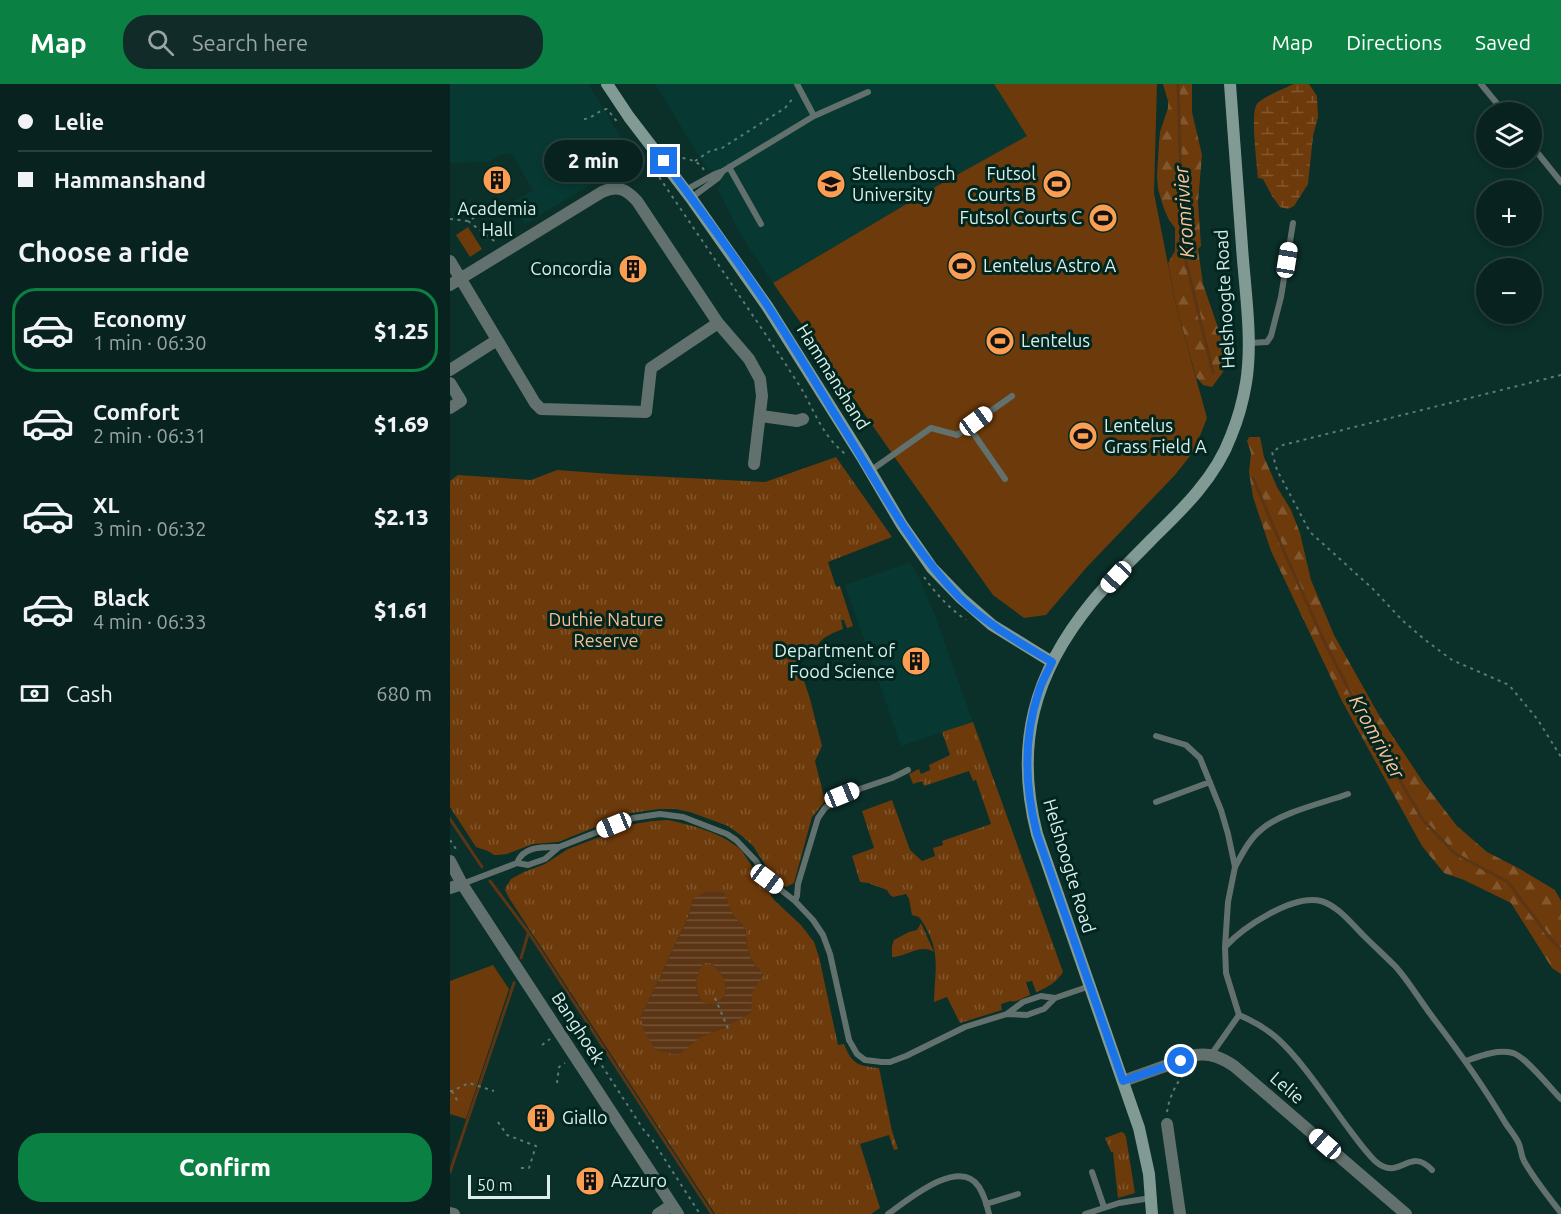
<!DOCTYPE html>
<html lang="en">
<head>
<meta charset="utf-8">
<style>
	:root { --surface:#08231f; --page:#112b28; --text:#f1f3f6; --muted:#98a4a4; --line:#29403d; --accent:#0b8043 }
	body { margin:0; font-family:Ubuntu,sans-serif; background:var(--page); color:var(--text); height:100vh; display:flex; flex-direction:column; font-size:22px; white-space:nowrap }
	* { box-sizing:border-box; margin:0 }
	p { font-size:20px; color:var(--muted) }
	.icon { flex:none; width:33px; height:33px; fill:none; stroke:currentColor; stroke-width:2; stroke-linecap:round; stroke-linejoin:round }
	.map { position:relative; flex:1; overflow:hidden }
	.panel { display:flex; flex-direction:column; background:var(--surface); width:450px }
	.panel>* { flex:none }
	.hud { display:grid; align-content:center; height:132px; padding:0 18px; background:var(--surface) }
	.buttons { position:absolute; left:1026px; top:18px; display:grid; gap:12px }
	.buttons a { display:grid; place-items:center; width:66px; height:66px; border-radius:50%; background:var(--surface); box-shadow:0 3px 9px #0003,0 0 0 2px var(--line); font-size:30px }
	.scale { position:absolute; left:18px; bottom:15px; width:82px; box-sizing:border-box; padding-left:6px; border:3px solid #dbeee9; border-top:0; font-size:16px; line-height:21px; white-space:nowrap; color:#dbeee9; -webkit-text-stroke:4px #01251f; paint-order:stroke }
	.end { position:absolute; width:27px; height:27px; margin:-14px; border:8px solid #1a73e8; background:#fff; box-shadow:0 0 0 3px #fff }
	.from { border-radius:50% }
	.bubble { position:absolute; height:42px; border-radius:21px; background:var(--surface); box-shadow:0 3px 9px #0003,0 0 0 2px var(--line); font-size:20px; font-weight:800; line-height:42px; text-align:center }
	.car { position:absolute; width:18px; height:36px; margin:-18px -9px; border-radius:8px; box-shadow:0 0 4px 2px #0007; background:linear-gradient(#fff 24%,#345 0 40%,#fff 0 76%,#345 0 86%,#fff 0) }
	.hud b { display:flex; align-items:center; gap:21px; height:57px; font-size:22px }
	.hud b+b { border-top:2px solid var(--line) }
	.hud i { width:15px; height:15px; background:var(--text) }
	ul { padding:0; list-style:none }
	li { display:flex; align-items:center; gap:18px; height:84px; margin:0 12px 9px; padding:0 6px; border:3px solid transparent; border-radius:24px }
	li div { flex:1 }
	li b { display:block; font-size:22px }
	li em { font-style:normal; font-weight:800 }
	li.current { border-color:var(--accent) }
	li>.icon { width:54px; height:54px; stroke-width:1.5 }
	h2 { padding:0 18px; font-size:27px; line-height:72px }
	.pay { display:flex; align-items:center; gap:15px; height:66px; padding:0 18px; font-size:22px }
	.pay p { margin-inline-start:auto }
	.action { display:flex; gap:12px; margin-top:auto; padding:12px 18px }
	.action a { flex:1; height:69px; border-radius:24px; background:var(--accent); color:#fff; font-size:24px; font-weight:800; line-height:69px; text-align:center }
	header { display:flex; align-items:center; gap:36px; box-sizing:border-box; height:84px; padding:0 30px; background:var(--accent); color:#fff }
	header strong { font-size:28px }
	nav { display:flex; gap:33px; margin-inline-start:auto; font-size:21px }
	.search { width:420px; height:54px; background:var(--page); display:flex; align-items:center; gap:15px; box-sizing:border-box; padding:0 21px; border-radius:24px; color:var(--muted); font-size:22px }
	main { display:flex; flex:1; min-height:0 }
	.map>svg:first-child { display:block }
</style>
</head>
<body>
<header>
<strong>Map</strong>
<div class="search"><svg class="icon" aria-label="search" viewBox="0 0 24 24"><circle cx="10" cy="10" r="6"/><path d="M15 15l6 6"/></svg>Search here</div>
<nav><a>Map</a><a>Directions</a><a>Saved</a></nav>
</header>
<main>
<section class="panel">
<div class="hud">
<b><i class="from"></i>Lelie</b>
<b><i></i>Hammanshand</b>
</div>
<h2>Choose a ride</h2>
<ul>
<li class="current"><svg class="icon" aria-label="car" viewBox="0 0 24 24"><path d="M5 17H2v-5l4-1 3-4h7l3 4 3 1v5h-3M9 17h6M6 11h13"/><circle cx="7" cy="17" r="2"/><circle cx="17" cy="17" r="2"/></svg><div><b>Economy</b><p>1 min · 06:30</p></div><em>$1.25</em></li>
<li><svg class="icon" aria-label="car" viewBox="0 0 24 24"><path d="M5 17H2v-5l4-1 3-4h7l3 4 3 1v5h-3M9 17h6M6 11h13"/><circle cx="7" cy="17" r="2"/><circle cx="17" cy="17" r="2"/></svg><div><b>Comfort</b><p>2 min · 06:31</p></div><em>$1.69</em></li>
<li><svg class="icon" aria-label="car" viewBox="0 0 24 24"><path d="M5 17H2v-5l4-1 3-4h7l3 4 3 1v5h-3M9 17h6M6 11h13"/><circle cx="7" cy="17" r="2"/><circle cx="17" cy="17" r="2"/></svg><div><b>XL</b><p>3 min · 06:32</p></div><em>$2.13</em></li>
<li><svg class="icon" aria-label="car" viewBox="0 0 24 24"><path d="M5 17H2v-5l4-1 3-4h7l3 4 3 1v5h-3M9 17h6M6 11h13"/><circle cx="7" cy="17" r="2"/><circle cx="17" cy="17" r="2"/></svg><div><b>Black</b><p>4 min · 06:33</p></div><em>$1.61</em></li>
</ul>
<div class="pay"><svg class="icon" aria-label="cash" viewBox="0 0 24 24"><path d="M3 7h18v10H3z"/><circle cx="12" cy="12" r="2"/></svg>Cash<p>680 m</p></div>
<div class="action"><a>Confirm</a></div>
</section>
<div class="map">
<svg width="1111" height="1130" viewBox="0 0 1111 1130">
	<defs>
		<pattern id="grass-tufts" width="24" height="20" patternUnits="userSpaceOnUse" patternTransform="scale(1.5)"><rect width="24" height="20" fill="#6d3a0b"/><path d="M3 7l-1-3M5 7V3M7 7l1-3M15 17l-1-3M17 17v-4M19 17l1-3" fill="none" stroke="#81572f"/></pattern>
		<pattern id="forest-firs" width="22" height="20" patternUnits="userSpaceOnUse" patternTransform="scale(1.5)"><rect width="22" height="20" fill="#6d3a0b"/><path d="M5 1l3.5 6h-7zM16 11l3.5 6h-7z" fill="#81572f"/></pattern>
		<pattern id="wetland-marsh" width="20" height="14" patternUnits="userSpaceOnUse" patternTransform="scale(1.5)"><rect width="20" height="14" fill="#6d3a0b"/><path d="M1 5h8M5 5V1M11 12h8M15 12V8" fill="none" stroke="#81572f"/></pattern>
		<pattern id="water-rules" width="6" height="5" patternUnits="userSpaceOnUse" patternTransform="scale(1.5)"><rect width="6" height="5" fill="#5c3515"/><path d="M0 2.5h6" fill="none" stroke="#735337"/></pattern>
	</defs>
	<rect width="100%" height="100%" fill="#0b2f29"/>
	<path fill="#073932" d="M0,0H138L186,77L155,96L150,95L75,140L61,119L83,106L61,69L50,71L39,78L0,79Z
		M205,0H544L578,52L487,102L323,199L292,153L267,104L271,101L268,94L262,85L258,87Z
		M460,478L470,495L486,534L523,638L451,662L395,501Z"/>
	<path fill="url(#grass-tufts)" fill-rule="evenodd" d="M386,373L442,453L378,478L386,503L390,502L403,542L397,544L394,536H391L393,545C379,550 368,555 363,570L347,575L360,615L372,662L365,677L375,717L362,733L344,799L336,803L323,793L303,762L292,752L278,742L240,728L225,725H209L181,729L108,758L83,760L57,770L48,771H44L38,767L26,763L0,723V397L8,391L81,396L107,386L161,390L315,398Z
		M523,638L613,888C607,898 597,904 586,908L582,897L576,898L580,911C574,913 567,919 560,917L551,920L552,926L510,939L497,913L484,918C485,881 492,866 469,833L462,831L459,815L456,810L443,813L440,811L437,806L418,799L410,798L402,772L424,764L412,727L442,716L460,766L472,777L485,772L483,764L493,761L492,757L541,740L526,696L523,697L519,687L474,702L472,697L463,700L459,690L469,685L471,690L480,686L479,681L500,671L492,648Z
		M217,736C240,740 275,750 292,767L324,816L351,841L364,858L369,873L388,961L394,960C402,981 409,982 429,984L442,1047L448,1065L444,1066L439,1051L410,1060L430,1124L421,1130H265L59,814L55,806L56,803L61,795L74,788L95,780L118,765L184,740L202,737ZM244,814L283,831L296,846C295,862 301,882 314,890L276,943L254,951L191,933L237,836Z
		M471,839L484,868C471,859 456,873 442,873V862L444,856L459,848L467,846Z
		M254,879H261C273,890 278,897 275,913L263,921C258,920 253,920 250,915C243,904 246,887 254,879Z
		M671,1048L674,1049L676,1053L685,1109L668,1114L663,1068H661L655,1054Z"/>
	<path fill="url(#forest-firs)" d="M713,0H742V28L752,71L748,118L751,162L748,165L753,200L777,270L773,288L762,303L753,301L746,293L726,221L718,179L725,167V144L719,136L714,125L708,105L707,91L709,58L710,48L718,24V17Z
		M799,353H810L814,373L827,403L841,426L850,449L861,496L884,551L930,633L973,698L1007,742L1037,768L1070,785L1105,806L1111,817V890L1102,884L1061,819L1014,796L994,789L972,762L892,617L821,467L803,413L799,388L801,369L797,357Z"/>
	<path fill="url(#wetland-marsh)" d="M844,0H859L867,12L868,33L863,52L858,100L844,122L838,125L830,123L822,112L813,95L808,94C807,80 800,29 807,20C813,13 835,4 844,0Z"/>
	<path fill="#6d3a0b" d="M544,0H707L704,109L726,221L757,334L744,367L725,391L636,484L596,531L574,534L543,511L448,378L323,199L487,102L577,52Z
		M18,143L32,165L20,173L6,151Z
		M43,881L59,905L16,1035L0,1030V897Z"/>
	<path fill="url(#water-rules)" fill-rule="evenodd" d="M257,807L274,808L283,831L296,846C295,862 301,882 314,890L302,909L301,929L276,943L254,951L228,971L205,966L193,945L191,933L237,836L244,814ZM254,879H261C273,890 278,897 275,913L263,921C259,920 256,920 253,918C242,909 246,887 254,879Z"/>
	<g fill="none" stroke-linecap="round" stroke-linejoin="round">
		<path stroke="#5c3515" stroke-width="3" d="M728,0L733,165L763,289
			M803,394L832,463L873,555L915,637L973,736L1004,769L1058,798L1099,853L1111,866
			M0,735L32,783
			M40,797L79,849L262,1130
			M71,874L78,850
			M0,1088L64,899"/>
		<path stroke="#5d7a75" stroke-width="2" stroke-dasharray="3 4.5" stroke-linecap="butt" d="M134,35C142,35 148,26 157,25L169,40
			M225,73C236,74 248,76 254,86
			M245,77L260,67L272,64L335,24L344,13
			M205,87L335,279C341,289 349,300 355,311C367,334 376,356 398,372
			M0,135L18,137L32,129
			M18,137L47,159
			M1111,291L833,361L822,368L827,386L860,448L923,505L952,536L974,555L1002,576L1059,601L1088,636L1111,673
			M474,493C486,510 499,524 516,536
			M0,756L8,768
			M265,914L279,947
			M123,948L136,957L195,1048L201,1054L250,1130
			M92,961L100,955
			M107,999L109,983L115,979
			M0,1007H2L19,999L44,1007
			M2,1007L9,1020
			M717,1028C719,1014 726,999 735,989
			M48,1038L57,1051L86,1062L79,1084H70"/>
		<path stroke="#62716d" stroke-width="6" d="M347,0L364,32
			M1031,0L1054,28
			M1082,62L1111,98
			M279,83L311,140
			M236,106L265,90L273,87L364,32L418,8
			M241,114L268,94L273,87
			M799,259L817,258L821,252L831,213L843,139
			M519,343L555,395
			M420,387L481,344L507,351L562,312
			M706,652L736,661L750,674L771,726L778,750L785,783L778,818L775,863
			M706,718L760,698
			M67,779C73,762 93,763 108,763
			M785,783C792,770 800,754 812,745C832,728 873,719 898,710
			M12,800L67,779L78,781L95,775L109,763L183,734L210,730L233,733L277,750L286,756L306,777L317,795L345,817L363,836L373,851L380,870L399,956L407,970L415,976L432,978H440L456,972L515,943L557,930L573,918L591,912L605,914
			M345,817L347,812L348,800L368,734L375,724L392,711L442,694L458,686
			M557,930L577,931L588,927L594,925L605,914L640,902
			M789,931C803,937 816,944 828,955C852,977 876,1014 896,1041C905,1053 914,1066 925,1077C950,1099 959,1061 982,1086
			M761,971L789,931L776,889L775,863C793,843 843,810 871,817C888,822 901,839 913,851C924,862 935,872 946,883C960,899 971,918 984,935C1010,969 1034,1003 1056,1040C1060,1046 1066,1053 1069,1060C1071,1065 1071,1071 1074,1077C1084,1095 1098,1112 1111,1129
			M1016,977C1030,972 1047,965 1063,969C1076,973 1100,1004 1111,1015
			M642,1088L654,1123
			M536,1120L568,1110
			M438,1130C457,1117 509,1072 529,1103C534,1111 537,1121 539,1130
			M635,1130L669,1119L701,1114"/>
		<path stroke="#62716d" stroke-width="12" d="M0,177L85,319L91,325L196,328L201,284L268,239
			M0,201L152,108C168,101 176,105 187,117L268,239L299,275L310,295L312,312L304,380
			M0,286L47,256
			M0,299L11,317L0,324
			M311,332L347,337L353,335
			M0,777L12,800L228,1130
			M0,804L12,800
			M673,997L746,971C761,969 772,974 784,982L956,1130
			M717,1040L730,1130
			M0,1129L4,1130
			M208,1130L222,1121"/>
		<path stroke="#829a94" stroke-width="12" d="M157,0L179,33L241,114L317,222L412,373L452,441L482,484L511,514L542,541L602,578
			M702,1130L699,1090L689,1044L587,750C564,660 584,589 642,518C660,496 682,476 702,455C733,425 766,393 781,352C788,335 793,317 796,299C803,256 795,207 792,163C788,109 784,54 780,0"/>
	</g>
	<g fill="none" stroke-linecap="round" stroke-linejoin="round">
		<path stroke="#1a73e8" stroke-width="8" d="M214,77C249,124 284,172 317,221C342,259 365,298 389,337C427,397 459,462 509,513C536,540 569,558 602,578C598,587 592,597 589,607C573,654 575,704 587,750L673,997L731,977"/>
	</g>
	<defs>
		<g id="building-disc" transform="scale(1.5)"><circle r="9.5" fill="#fc9e52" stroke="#01251f"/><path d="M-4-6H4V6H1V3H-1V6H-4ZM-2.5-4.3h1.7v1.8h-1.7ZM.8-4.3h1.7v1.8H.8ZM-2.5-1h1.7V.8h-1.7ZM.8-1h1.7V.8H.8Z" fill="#111"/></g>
		<g id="university-disc" transform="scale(1.5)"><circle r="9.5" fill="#fc9e52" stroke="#01251f"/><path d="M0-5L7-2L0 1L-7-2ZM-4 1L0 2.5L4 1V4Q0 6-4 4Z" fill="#111"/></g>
		<g id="stadium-disc" transform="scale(1.5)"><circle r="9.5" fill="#fc9e52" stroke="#01251f"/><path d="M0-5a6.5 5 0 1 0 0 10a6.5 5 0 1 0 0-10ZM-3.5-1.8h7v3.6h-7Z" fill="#111"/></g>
	</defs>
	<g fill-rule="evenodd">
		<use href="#building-disc" x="47" y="96"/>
		<use href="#university-disc" x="381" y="100"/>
		<use href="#stadium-disc" x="607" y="100"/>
		<use href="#stadium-disc" x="653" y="134"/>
		<use href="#stadium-disc" x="512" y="182"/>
		<use href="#building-disc" x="183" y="185"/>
		<use href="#stadium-disc" x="550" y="257"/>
		<use href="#stadium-disc" x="633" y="352"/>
		<use href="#building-disc" x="466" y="577"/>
		<use href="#building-disc" x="91" y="1034"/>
		<use href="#building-disc" x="140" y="1097"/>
	</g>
	<g text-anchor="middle" stroke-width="6" stroke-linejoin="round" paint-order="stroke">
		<g font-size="18" fill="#dbeee9" stroke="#01251f" text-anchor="start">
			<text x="402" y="96">Stellenbosch<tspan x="402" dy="21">University</tspan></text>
			<text x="586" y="96" text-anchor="end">Futsol<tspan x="586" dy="21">Courts B</tspan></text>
			<text x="47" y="131" text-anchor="middle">Academia<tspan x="47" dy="21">Hall</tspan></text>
			<text x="632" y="140" text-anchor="end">Futsol Courts C</text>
			<text x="533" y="188">Lentelus Astro A</text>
			<text x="162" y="191" text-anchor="end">Concordia</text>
			<text x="571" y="263">Lentelus</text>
			<text x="654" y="348">Lentelus<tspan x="654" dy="21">Grass Field A</tspan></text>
			<text x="445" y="573" text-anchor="end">Department of<tspan x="445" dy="21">Food Science</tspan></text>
			<text x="112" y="1040">Giallo</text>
			<text x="161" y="1103">Azzuro</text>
		</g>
		<g font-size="18" fill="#dbeee9" stroke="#01251f">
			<text transform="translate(775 215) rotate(-93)" y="6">Helshoogte Road</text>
			<text transform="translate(383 293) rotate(58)" y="6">Hammanshand</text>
			<text transform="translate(619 782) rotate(73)" y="6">Helshoogte Road</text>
			<text transform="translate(128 944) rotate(57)" y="6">Banghoek</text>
			<text transform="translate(837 1004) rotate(41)" y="6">Lelie</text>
		</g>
		<g font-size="18" fill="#f9bd91" stroke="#01251f">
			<text x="156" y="542">Duthie Nature<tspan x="156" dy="21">Reserve</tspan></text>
		</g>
		<g font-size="20" font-style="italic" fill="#ffc397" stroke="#01251f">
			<text transform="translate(734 128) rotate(-94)" y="7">Kromrivier</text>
			<text transform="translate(927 653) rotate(61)" y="7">Kromrivier</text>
		</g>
	</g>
</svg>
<div class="buttons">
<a><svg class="icon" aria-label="layers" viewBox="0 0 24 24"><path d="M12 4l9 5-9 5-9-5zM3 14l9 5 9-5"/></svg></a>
<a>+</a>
<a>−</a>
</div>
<div class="scale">50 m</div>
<i class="end from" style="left:731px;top:977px"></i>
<i class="end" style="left:214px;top:77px"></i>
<div class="bubble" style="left:94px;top:56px;width:99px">2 min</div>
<i class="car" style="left:837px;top:176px;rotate:9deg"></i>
<i class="car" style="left:526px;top:337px;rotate:54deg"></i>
<i class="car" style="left:666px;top:493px;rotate:223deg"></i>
<i class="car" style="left:392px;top:711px;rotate:68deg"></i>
<i class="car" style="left:164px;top:741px;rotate:248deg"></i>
<i class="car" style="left:317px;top:795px;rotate:127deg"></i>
<i class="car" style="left:875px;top:1060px;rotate:311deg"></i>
</div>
</main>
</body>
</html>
